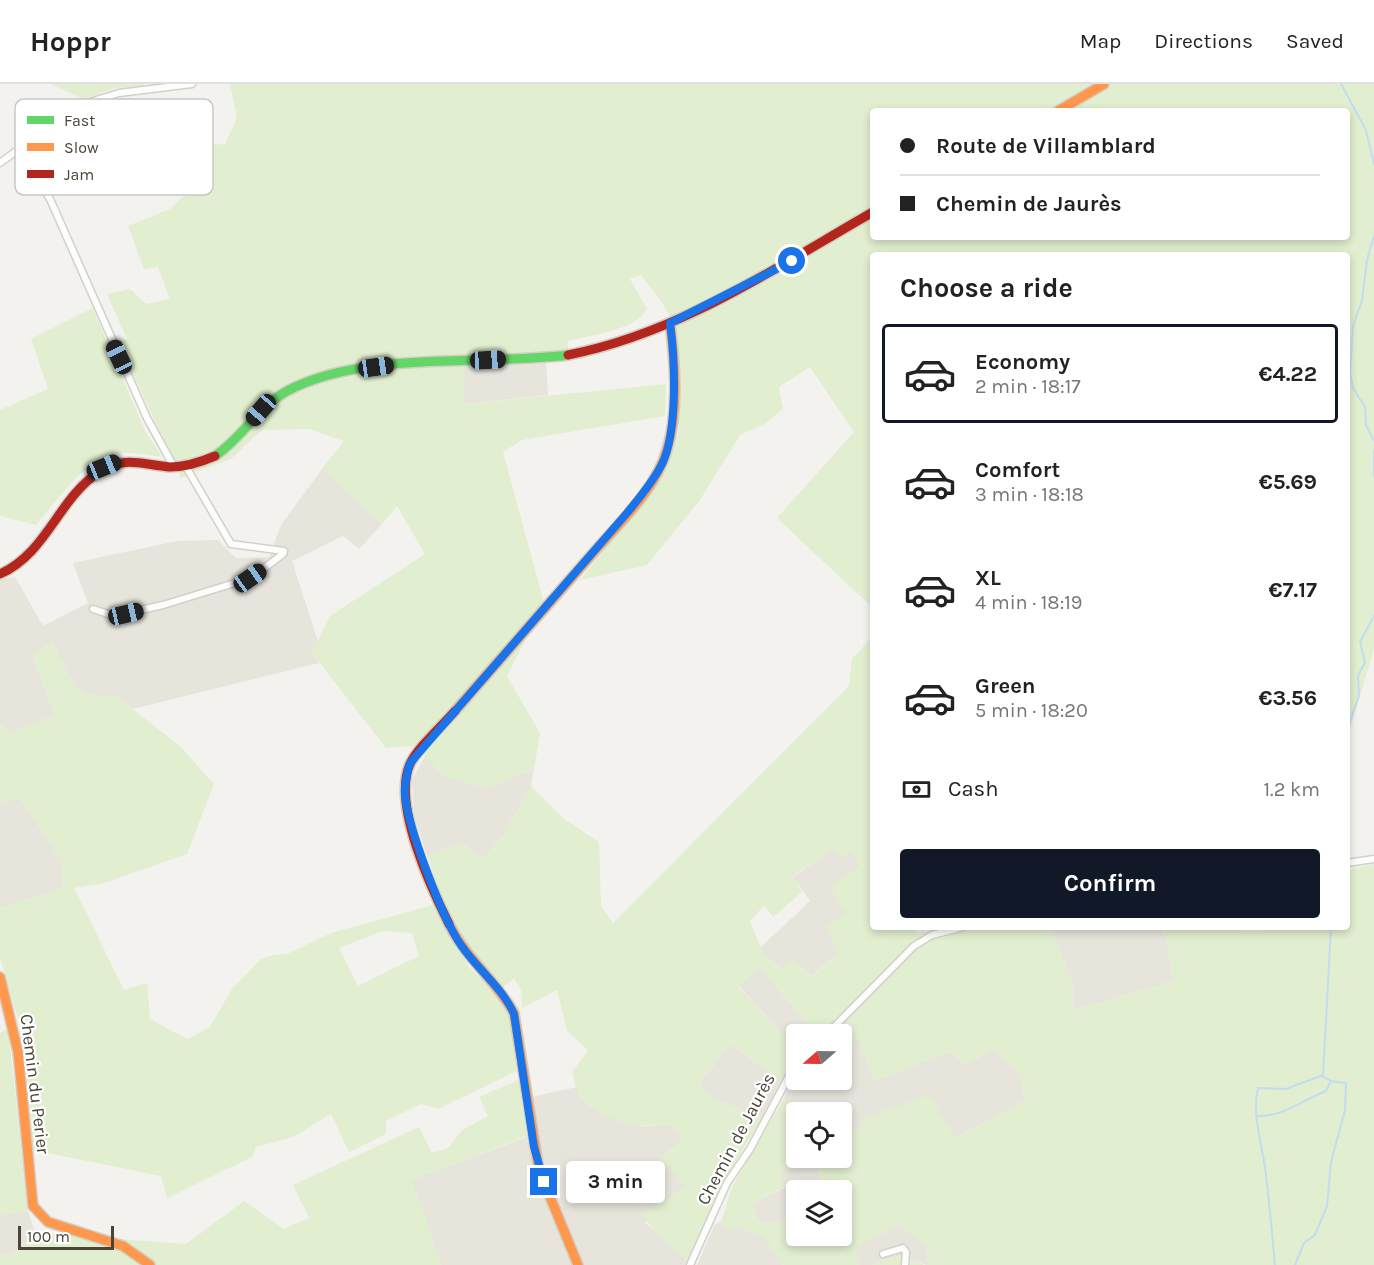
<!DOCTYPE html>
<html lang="en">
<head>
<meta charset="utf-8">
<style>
	:root { --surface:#fff; --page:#f2f2f2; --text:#222; --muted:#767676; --line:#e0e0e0; --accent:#111827 }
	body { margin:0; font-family:Karla,sans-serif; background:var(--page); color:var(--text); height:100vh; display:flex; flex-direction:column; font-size:22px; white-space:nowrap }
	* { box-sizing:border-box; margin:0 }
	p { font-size:20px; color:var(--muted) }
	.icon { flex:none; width:33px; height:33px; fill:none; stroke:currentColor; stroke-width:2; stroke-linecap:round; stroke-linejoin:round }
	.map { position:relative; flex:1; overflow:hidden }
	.drawer { position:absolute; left:870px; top:168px; width:480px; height:678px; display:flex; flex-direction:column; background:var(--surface); border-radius:6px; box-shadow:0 3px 9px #0003 }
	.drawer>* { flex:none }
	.banner { position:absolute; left:870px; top:24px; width:480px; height:132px; border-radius:6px; box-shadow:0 3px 9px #0003; display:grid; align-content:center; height:132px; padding:0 30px; background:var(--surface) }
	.needle { width:39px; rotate:250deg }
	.tools { position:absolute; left:786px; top:940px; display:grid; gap:12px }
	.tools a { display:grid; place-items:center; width:66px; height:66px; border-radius:6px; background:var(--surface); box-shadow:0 3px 9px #0003; font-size:30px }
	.scale { position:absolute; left:18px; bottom:15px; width:96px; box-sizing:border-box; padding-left:6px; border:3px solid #4b4439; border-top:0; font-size:16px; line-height:21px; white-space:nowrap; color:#4b4439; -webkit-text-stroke:4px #fff; paint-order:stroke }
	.end { position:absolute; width:27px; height:27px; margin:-14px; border:8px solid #1a73e8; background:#fff; box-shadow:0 0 0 3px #fff }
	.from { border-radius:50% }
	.bubble { position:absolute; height:42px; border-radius:6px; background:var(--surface); box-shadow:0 3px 9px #0003; font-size:20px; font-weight:700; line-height:42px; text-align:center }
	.car { position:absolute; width:18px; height:36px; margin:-18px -9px; border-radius:8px; box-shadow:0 0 4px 2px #0007; background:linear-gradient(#222 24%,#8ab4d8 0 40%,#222 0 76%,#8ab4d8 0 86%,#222 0) }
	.banner b { display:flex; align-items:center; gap:21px; height:57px; font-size:22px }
	.banner b+b { border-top:2px solid var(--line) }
	.banner i { width:15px; height:15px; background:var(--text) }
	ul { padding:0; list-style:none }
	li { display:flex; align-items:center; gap:18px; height:99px; margin:0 12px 9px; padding:0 18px; border:3px solid transparent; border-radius:6px }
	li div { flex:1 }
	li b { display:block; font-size:22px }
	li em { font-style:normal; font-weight:700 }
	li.selected { border-color:var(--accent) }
	li>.icon { width:54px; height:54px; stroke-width:1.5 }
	h2 { padding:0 30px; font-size:27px; line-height:72px }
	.pay { display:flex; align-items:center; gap:15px; height:66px; padding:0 30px; font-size:22px }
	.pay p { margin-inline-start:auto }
	.cta { display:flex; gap:12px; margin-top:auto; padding:12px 30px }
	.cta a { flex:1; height:69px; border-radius:6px; background:var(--accent); color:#fff; font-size:24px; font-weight:700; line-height:69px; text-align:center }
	header { display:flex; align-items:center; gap:36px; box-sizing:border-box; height:84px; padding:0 30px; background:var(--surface); border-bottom:2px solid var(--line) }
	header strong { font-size:28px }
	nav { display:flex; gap:33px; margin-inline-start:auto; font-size:21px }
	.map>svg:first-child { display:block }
</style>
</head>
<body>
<header>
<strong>Hoppr</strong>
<nav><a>Map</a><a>Directions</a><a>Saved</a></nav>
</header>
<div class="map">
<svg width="1374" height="1181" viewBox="0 0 1374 1181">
	<rect width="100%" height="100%" fill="#f4f2ee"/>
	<path fill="#e7e4dc" d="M546,278L548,311L464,320L463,280Z
		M322,385L382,440L359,465L343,452L292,477L318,557L312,569L319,579L133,625L117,613L90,611L76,604L52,557L33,572L55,631L9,650L0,639V496L15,493L43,542L88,519L73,479L177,457L218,456L236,474L269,473L281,441Z
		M426,671L442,691L487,704L534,685L531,702L501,755L483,775L462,759L427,772L414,732L412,695Z
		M19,713L61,775V805L0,824V720Z
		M833,765L851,766L860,782L838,869L812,892L782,885L765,872L761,863L810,817L793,793Z
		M1050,843H1160L1167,857L1173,897L1073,926V901Z
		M759,883L818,949L796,951V965L739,902Z
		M858,955L875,997L949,968L965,980L993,966L1021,991L1025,1017L954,1054L862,1044L842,1051V1029H796V1035L784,1014L794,991L796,988V996H842V965Z
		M730,960L782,998L762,1034L713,1014L698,1001Z
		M577,1003L580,1013L641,1042H672L682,1057L660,1073L686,1102L645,1139L673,1161L689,1181H441L411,1096L527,1053L522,1015Z
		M804,1074H817L823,1107H796V1131L770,1140L757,1136L754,1119L785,1103L779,1091Z
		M28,1127L35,1149L14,1170L0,1172V1131Z
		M721,1138L726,1145L739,1143L766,1154L782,1181H697L715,1140Z
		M900,1141L927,1162V1181L898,1172L872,1181H860L854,1163Z"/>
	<path fill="#e1eecf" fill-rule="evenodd" d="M51,0H143V2L115,4L83,15Z
		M230,0H1374V565L1349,649L1347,702V171H873V524L777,434L854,348L810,283L779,303L783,325L766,339L740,351L700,416L647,481L580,496L651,408L666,385L679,348L675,242L663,220L641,191L630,195L647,225C634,247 591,251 568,257L569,277L463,280L464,320L666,300L665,332L522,356L503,368L544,519L507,592L540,649L534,685L487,704L442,691L416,662L386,664L312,569L330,532L425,470L397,422L382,440L322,385L344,357L309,345L262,346L231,375L181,394L118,257L127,255L107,210L130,205L146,220L170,215L158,183L144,185L128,142L170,125L190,106L177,83L129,92L87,66L65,39L83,25L103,46L149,29L182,57L205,53L209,61L225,60L237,34ZM873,27H1347V153H873Z
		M93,224L145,347L162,373C144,370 124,366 106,372C83,379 52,423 36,441L0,432V326L48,305L31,255Z
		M873,552V843L913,844L918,849L944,843H1050L1073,901V926L1173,897L1167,857L1160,843H1241V847L1276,846L1277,843H1347V786L1374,780V1181H927V1162L900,1141L855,1163L860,1181H782L766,1154L739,1143L726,1145L721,1138L732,1103L784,1014L796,1035V1074H804L779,1091L785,1102L754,1119L757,1136L770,1140L796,1131V1152H842V1107H823L817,1074H842V1051L862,1044L863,1034L930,1011L955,1054L1025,1017L1021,991L993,966L965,980L949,968L875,997L858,956L843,966L842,951H821L811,945L759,883L739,903L796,965V970L782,998L730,960L698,1000L713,1014L762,1034L724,1097L698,1162L687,1179C676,1164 647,1143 642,1130L686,1102L659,1073L682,1057L672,1042C638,1043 605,1040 581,1014C576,1008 574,996 572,988L588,966L567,947L557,906L522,924L521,906L514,894L503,903C459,862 446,828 427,772L462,759L483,775L501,755L531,702L564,735L599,758L601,822L613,839L849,602L852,575ZM833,765L841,775L851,766L860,782L830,803L846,830L826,841L838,869L813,892L793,875L781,885L765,872L750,838L764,821L773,833L802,808L793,792Z
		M52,557L76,604L90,611L117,613L180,662L214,700L187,770L104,799L74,804L124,906L147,899L150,935L187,955L209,944L232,905L261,875L273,871L287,870L331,849L433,821L469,883L504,918L511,936L517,987L438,1025L421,1020L386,1037V1050L349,1068L331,1030L293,1053L256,1063L252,1073L167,1114L161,1092L33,1066L25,960L0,873V824L61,805V775L19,713L0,720V639L9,650L55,631L33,571ZM383,847L412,849L419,872L358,902L339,864Z
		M8,945L28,1127L0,1131V949Z
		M519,996L527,1052L412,1096L441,1181H0V1172L15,1170L35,1149L186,1160L244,1117L284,1145L309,1134L293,1101L419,1043L432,1069L448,1064L462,1046L488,1032L479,1013Z
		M898,1172L925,1181H872Z"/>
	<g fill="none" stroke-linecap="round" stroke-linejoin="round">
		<path stroke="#c0ddf1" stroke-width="2" d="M1341,0L1366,46L1374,80
			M1374,152L1367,176L1362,217L1353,242L1350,289L1353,304L1365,323L1366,341L1374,357
			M1374,367V392
			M1347,645L1359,612L1358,592L1365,578L1360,558L1374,532
			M1257,1032C1283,1033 1303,1016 1326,1007L1331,997
			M1275,1181C1272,1148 1269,1115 1265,1083C1261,1057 1252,1030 1258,1004L1286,1005L1323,991L1331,843
			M1295,1181L1304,1159L1315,1151L1327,1122L1331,1078L1345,1026L1346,999L1331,997L1322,992"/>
		<g stroke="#d2d0cb" stroke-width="9">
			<path id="street" d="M18,66L50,115L147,334L174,383
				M0,79L77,22L119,9L192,0
				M93,525L114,532L163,521L251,494L283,470L284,467L231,460L185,381
				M1347,779L1374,775
				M826,951L914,862L932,851L963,843
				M883,1170L903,1164L906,1168L905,1181
				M690,1181L727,1099L750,1065L796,979"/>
		</g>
		<g stroke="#d3cfc5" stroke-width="12">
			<path id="fast" d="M215,372C242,354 258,323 287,307C364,266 482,282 568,271"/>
		</g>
		<g stroke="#d3cfc5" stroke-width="12">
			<path id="slow" d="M1058,27L1104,0
				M455,627C499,577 543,526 587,476C615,443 655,408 667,366C679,326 675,280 670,239
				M449,840C466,874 496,897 514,929L539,1086L578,1181
				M0,893L18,968L33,1122L48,1138L123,1162L150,1181"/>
		</g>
		<g stroke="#d3cfc5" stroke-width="12">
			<path id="jam" d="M568,271C680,249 775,184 873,128
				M0,490C47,469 58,415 99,388C124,371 143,381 170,383C186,383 201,378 215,372
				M449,840C431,804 392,720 410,680C417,664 442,642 455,627"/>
		</g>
		<use href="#street" stroke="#fdfdfc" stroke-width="6"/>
		<use href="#fast" stroke="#63d668" stroke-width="9"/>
		<use href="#slow" stroke="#ff974d" stroke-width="9"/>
		<use href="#jam" stroke="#b3261e" stroke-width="9"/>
	</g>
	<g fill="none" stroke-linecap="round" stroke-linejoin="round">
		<path stroke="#1a73e8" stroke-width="8" d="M544,1098L534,1063L514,930C502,903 477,885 461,861C442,834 408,743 405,711C404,700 407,689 410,679L627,429C640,413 653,398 662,380C678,347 675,276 670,239L792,177"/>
	</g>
	<g text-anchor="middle" stroke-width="4.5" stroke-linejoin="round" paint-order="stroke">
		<g font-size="18" fill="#4b4439" stroke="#fff">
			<text transform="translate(35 1000) rotate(83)" y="6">Chemin du Perier</text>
			<text transform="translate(736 1055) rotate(-62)" y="6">Chemin de Jaurès</text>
		</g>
	</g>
	<rect x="15" y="15" width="198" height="96" rx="9" fill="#fff" stroke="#c9c7c4" stroke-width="1.5"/>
	<rect x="27" y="32" width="27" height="8" fill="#63d668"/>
	<rect x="27" y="59" width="27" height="8" fill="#ff974d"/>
	<rect x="27" y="86" width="27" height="8" fill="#b3261e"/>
	<g font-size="16" fill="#4b4439">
		<text x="64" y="42">Fast</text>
		<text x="64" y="69">Slow</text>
		<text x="64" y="96">Jam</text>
	</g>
</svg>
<div class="tools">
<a><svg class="needle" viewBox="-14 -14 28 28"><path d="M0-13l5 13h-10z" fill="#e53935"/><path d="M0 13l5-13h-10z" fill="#767676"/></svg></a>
<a><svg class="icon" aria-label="locate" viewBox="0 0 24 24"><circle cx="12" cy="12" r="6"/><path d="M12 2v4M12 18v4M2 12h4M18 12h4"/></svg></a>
<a><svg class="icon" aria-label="layers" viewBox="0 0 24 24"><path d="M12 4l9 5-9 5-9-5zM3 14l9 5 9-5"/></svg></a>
</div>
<div class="scale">100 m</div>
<i class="end from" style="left:792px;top:177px"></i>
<i class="end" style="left:544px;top:1098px"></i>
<div class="bubble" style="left:566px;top:1077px;width:99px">3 min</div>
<i class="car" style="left:119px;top:273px;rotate:335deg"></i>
<i class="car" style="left:488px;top:276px;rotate:87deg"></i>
<i class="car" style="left:376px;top:283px;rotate:82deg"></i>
<i class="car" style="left:261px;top:326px;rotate:221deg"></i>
<i class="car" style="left:104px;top:383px;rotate:68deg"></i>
<i class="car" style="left:250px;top:494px;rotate:55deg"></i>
<i class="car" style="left:126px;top:530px;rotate:77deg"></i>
<div class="banner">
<b><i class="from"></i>Route de Villamblard</b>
<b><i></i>Chemin de Jaurès</b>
</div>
<section class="drawer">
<h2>Choose a ride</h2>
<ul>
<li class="selected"><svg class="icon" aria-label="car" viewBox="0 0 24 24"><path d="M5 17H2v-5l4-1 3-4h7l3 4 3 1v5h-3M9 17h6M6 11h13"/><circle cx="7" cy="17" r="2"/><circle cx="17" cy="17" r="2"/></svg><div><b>Economy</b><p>2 min · 18:17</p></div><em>€4.22</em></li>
<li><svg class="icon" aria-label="car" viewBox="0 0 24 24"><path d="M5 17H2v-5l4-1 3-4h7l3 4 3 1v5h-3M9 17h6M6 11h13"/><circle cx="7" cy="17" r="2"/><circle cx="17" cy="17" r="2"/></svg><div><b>Comfort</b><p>3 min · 18:18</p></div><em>€5.69</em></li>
<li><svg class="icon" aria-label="car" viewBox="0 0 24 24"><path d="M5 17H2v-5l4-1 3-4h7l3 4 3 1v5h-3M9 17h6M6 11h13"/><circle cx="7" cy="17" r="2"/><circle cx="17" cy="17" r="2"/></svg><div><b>XL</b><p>4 min · 18:19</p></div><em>€7.17</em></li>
<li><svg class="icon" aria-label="car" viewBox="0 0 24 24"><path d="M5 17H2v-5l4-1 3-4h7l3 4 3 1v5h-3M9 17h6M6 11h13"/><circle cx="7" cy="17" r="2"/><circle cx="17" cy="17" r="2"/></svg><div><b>Green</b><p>5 min · 18:20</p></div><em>€3.56</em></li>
</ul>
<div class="pay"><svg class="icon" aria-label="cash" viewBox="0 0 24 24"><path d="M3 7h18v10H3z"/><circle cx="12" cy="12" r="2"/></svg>Cash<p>1.2 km</p></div>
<div class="cta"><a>Confirm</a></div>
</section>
</div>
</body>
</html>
